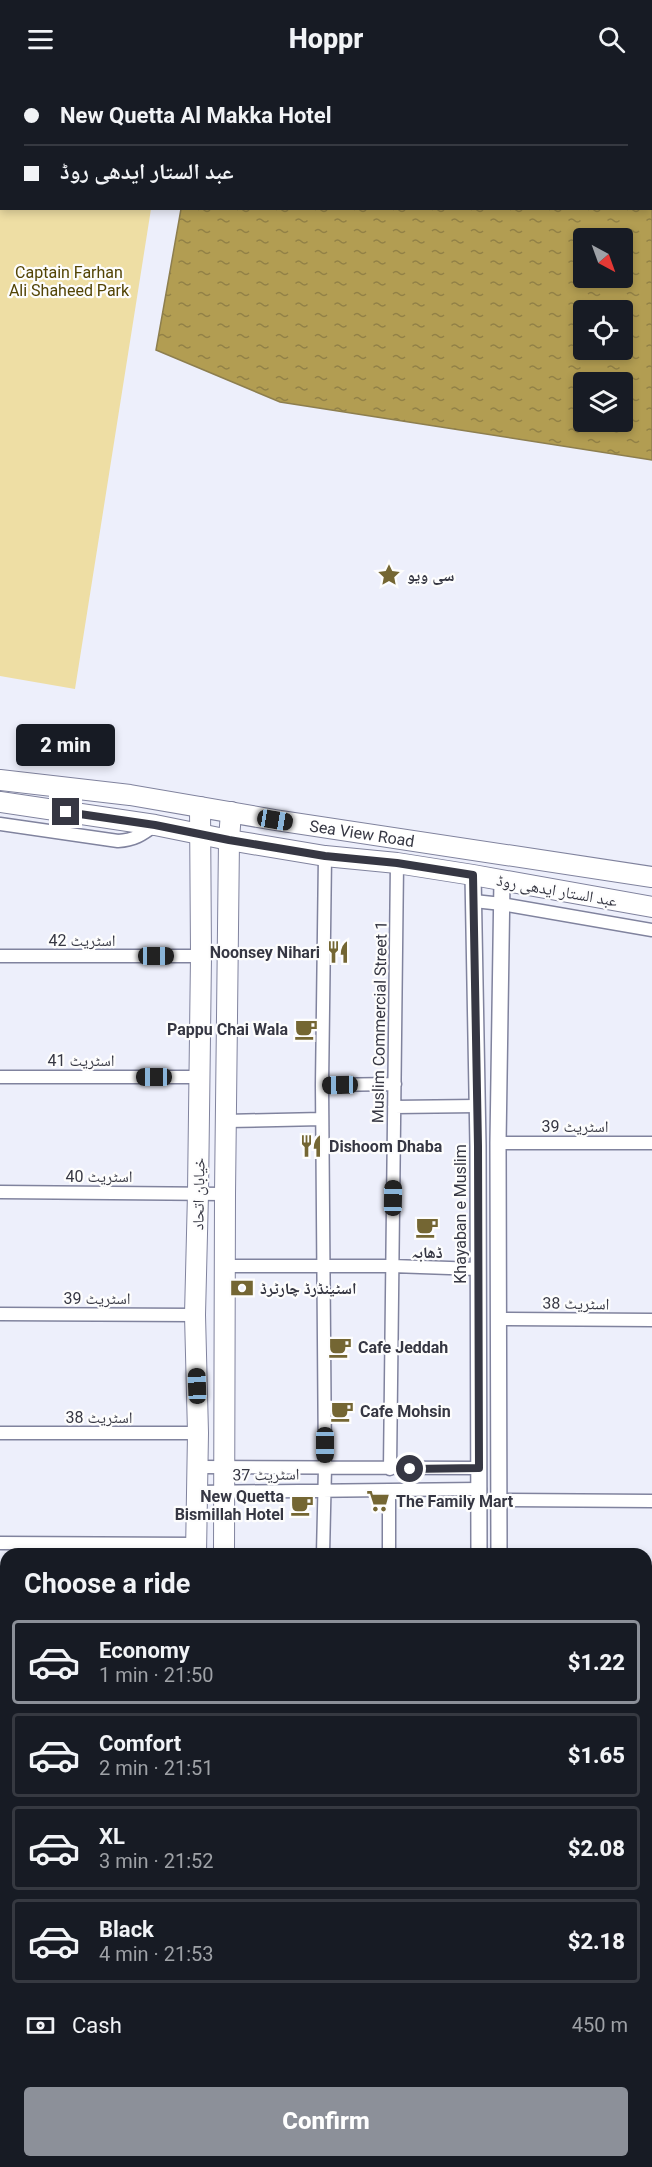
<!DOCTYPE html>
<html lang="en">
<head>
<meta charset="utf-8">
<style>
	:root { --surface:#171b24; --page:#20242c; --text:#f1f3f6; --muted:#9ea1a6; --line:#363941; --accent:#8c9099 }
	body { margin:0; font-family:Roboto,"Noto Naskh Arabic",sans-serif; background:var(--page); color:var(--text); height:100vh; display:flex; flex-direction:column; font-size:22px; white-space:nowrap }
	* { box-sizing:border-box; margin:0 }
	p { font-size:20px; color:var(--muted) }
	.icon { flex:none; width:33px; height:33px; fill:none; stroke:currentColor; stroke-width:2; stroke-linecap:round; stroke-linejoin:round }
	.map { position:relative; flex:1; overflow:hidden }
	.side { position:absolute; left:0px; top:1470px; width:652px; height:620px; display:flex; flex-direction:column; background:var(--surface); border-radius:18px 18px 0 0; box-shadow:0 3px 9px #0003 }
	.side>* { flex:none }
	.hud { position:absolute; left:0px; top:0px; width:652px; height:132px; box-shadow:0 3px 9px #0003; display:grid; align-content:center; height:132px; padding:0 24px; background:var(--surface) }
	.needle { width:39px; rotate:139deg }
	.tools { position:absolute; left:573px; top:150px; display:grid; gap:12px }
	.tools a { display:grid; place-items:center; width:60px; height:60px; border-radius:6px; background:var(--surface); box-shadow:0 3px 9px #0003; font-size:30px }
	.end { position:absolute; width:27px; height:27px; margin:-14px; border:8px solid #363743; background:#fff; box-shadow:0 0 0 3px #fff }
	.from { border-radius:50% }
	.bubble { position:absolute; height:42px; border-radius:6px; background:var(--surface); box-shadow:0 3px 9px #0003; font-size:20px; font-weight:800; line-height:42px; text-align:center }
	.car { position:absolute; width:18px; height:36px; margin:-18px -9px; border-radius:8px; box-shadow:0 0 4px 2px #0007; background:linear-gradient(#222 24%,#8ab4d8 0 40%,#222 0 76%,#8ab4d8 0 86%,#222 0) }
	.hud b { display:flex; align-items:center; gap:21px; height:57px; font-size:22px }
	.hud b+b { border-top:2px solid var(--line) }
	.hud i { width:15px; height:15px; background:var(--text) }
	ul { padding:0; list-style:none }
	li { display:flex; align-items:center; gap:18px; height:84px; margin:0 12px 9px; padding:0 12px; border:3px solid var(--line); border-radius:6px }
	li div { flex:1 }
	li b { display:block; font-size:22px }
	li em { font-style:normal; font-weight:800 }
	li.selected { border-color:var(--accent) }
	li>.icon { width:54px; height:54px; stroke-width:1.5 }
	h2 { padding:0 24px; font-size:27px; line-height:72px }
	.pay { display:flex; align-items:center; gap:15px; height:66px; padding:0 24px; font-size:22px }
	.pay p { margin-inline-start:auto }
	.cta { display:flex; gap:12px; margin-top:auto; padding:12px 24px }
	.cta a { flex:1; height:69px; border-radius:6px; background:var(--accent); color:#fff; font-size:24px; font-weight:800; line-height:69px; text-align:center }
	header { display:flex; justify-content:space-between; align-items:center; height:78px; padding:0 24px; background:var(--surface); font-size:27px; font-weight:800 }
	.map>svg:first-child { display:block }
</style>
</head>
<body>
<header><svg class="icon" aria-label="menu" viewBox="0 0 24 24"><path d="M4 6h16M4 12h16M4 18h16"/></svg>Hoppr<svg class="icon" aria-label="search" viewBox="0 0 24 24"><circle cx="10" cy="10" r="6"/><path d="M15 15l6 6"/></svg></header>
<div class="map">
<svg width="652" height="2089" viewBox="0 0 652 2089">
	<defs>
		<pattern id="water-ripples" width="26" height="14" patternUnits="userSpaceOnUse" patternTransform="scale(1.5)"><rect width="26" height="14" fill="#b29d52"/><path d="M2 4q2-2 4 0t4 0M15 11q2-2 4 0t4 0" fill="none" stroke="#928146"/></pattern>
	</defs>
	<rect width="100%" height="100%" fill="#edeffb"/>
	<path fill="#eedea4" d="M0,0H172L2,2V130L151,131L75,611L0,598Z"/>
	<path fill="url(#water-ripples)" stroke="#8d7e4e" stroke-width="1.5" fill-rule="evenodd" d="M204,0H652V382L280,324L156,272L181,131L651,130V2L203,1ZM584,160H622V200H584ZM584,232H622V272H584ZM584,304H622V344H584Z"/>
	<g fill="none" stroke-linecap="round" stroke-linejoin="round">
		<g stroke="#80839e" stroke-width="15">
			<path id="minor" d="M0,746L118,763C134,762 142,757 155,747
				M474,823L502,826L652,852
				M0,878H201
				M0,999H199
				M322,1007L395,1006
				M394,1029L477,1028
				M226,1043L322,1041
				M498,1065H652
				M0,1114L225,1116
				M225,1188H392L478,1191
				M0,1236L195,1237
				M499,1241L652,1242
				M0,1355H198
				M198,1389L479,1390
				M390,1391L397,785
				M389,1413V1476
				M197,1414L480,1411
				M499,1422L652,1423
				M0,1465L196,1466
				M323,1476L325,1389L322,1007L325,778
				M0,1590H6
				M646,1597H652
				M0,1604H6
				M0,1760H6
				M646,1775H652
				M0,1927H6
				M646,1948H652"/>
		</g>
		<g stroke="#80839e" stroke-width="18">
			<path id="tertiary" d="M473,797L478,1068L479,1476
				M499,1476L498,1065L502,802
				M477,2089V2084
				M498,2089V2084"/>
		</g>
		<g stroke="#80839e" stroke-width="22">
			<g id="primary">
				<path id="s1" d="M0,702L130,717L275,742L652,799"/>
				<path d="M0,724L155,747L229,762L325,778L397,785L473,797L652,829"/>
				<path d="M196,1476L198,1355L195,1237L198,1115L201,878L200,729"/>
				<path d="M224,1476L225,1116L229,762L231,734"/>
				<path d="M192,2089V2084"/>
				<path d="M219,2089V2084"/>
			</g>
		</g>
		<use href="#minor" stroke="#fff" stroke-width="12"/>
		<use href="#tertiary" stroke="#fff" stroke-width="15"/>
		<use href="#primary" stroke="#fff" stroke-width="20"/>
	</g>
	<g fill="none" stroke-linecap="round" stroke-linejoin="round">
		<path stroke="#363743" stroke-width="8" d="M66,734L155,747L229,762L325,778L397,785L473,797L478,1068L479,1390L410,1391"/>
	</g>
	<defs>
		<g id="sight-bare" transform="scale(1.8)"><path d="M0-6L1.8-2.2L6-1.7L2.9 1.2L3.7 5.4L0 3.3L-3.7 5.4L-2.9 1.2L-6-1.7L-1.8-2.2Z" fill="#746633" stroke="#fdfdfd" stroke-width="2.5" paint-order="stroke"/></g>
		<g id="restaurant-bare" transform="scale(1.8)"><path d="M-5-6h1v4h1v-4h1v4h1v-4h1v5L-1.5 .5V6h-2V.5L-5-1ZM5-6V6H3V1.5H1.5Q1.5-4 5-6Z" fill="#746633" stroke="#fdfdfd" stroke-width="2.5" paint-order="stroke"/></g>
		<g id="cafe-bare" transform="scale(1.8)"><path d="M-5.5-4.5H6V0H3Q3 3.5 0 3.5H-2.5Q-5.5 3.5-5.5 0ZM3-3.2v2h1.7v-2ZM-6 4.5H4V6H-6Z" fill="#746633" stroke="#fdfdfd" stroke-width="2.5" paint-order="stroke"/></g>
		<g id="bank-bare" transform="scale(1.8)"><path d="M-6-4H6V4H-6ZM0-2.3a2.3 2.3 0 1 0 0 4.6a2.3 2.3 0 1 0 0-4.6Z" fill="#746633" stroke="#fdfdfd" stroke-width="2.5" paint-order="stroke"/></g>
		<g id="supermarket-bare" transform="scale(1.8)"><path d="M-6-5.5h2.5l.6 2H6L4.5 2H-2.5L-4.4-4H-6ZM-1.5 3.2a1.3 1.3 0 1 0 .1 0ZM3 3.2a1.3 1.3 0 1 0 .1 0Z" fill="#746633" stroke="#fdfdfd" stroke-width="2.5" paint-order="stroke"/></g>
	</defs>
	<g fill-rule="evenodd">
		<use href="#sight-bare" x="389" y="497"/>
		<use href="#restaurant-bare" x="338" y="874"/>
		<use href="#cafe-bare" x="306" y="951"/>
		<use href="#restaurant-bare" x="311" y="1068"/>
		<use href="#cafe-bare" x="427" y="1149"/>
		<use href="#bank-bare" x="242" y="1210"/>
		<use href="#cafe-bare" x="340" y="1269"/>
		<use href="#cafe-bare" x="342" y="1333"/>
		<use href="#supermarket-bare" x="378" y="1423"/>
		<use href="#cafe-bare" x="302" y="1427"/>
	</g>
	<g text-anchor="middle" stroke-width="4.5" stroke-linejoin="round" paint-order="stroke">
		<g font-size="16" fill="#534405" stroke="#fdfdfd">
			<text x="69" y="200">Captain Farhan<tspan x="69" dy="18">Ali Shaheed Park</tspan></text>
		</g>
		<g font-size="16" font-weight="bold" fill="#363743" stroke="#fdfdfd" text-anchor="start">
			<text x="407" y="503">سی ویو</text>
			<text x="320" y="880" text-anchor="end">Noonsey Nihari</text>
			<text x="288" y="957" text-anchor="end">Pappu Chai Wala</text>
			<text x="329" y="1074">Dishoom Dhaba</text>
			<text x="427" y="1180" text-anchor="middle">ڈھابہ</text>
			<text x="260" y="1216">اسٹینڈرڈ چارٹرڈ</text>
			<text x="358" y="1275">Cafe Jeddah</text>
			<text x="360" y="1339">Cafe Mohsin</text>
			<text x="284" y="1424" text-anchor="end">New Quetta<tspan x="284" dy="18">Bismillah Hotel</tspan></text>
			<text x="396" y="1429">The Family Mart</text>
		</g>
		<g font-size="16" fill="#363743" stroke="#fdfdfd">
			<text dy="6" stroke="none"><textPath href="#s1" startOffset="366">Sea View Road</textPath></text>
			<text transform="translate(557 812) rotate(10)" y="6">عبد الستار ایدھی روڈ</text>
			<text x="82" y="868">اسٹریٹ 42</text>
			<text transform="translate(379 944) rotate(-89)" y="6">Muslim Commercial Street 1</text>
			<text x="81" y="988">اسٹریٹ 41</text>
			<text x="575" y="1054">اسٹریٹ 39</text>
			<text x="99" y="1104">اسٹریٹ 40</text>
			<text transform="translate(198 1116) rotate(-89)" y="6">خیابان اتحاد</text>
			<text transform="translate(460 1136) rotate(-90)" y="6">Khayaban e Muslim</text>
			<text x="97" y="1226">اسٹریٹ 39</text>
			<text transform="translate(576 1225) rotate(1)" y="6">اسٹریٹ 38</text>
			<text x="99" y="1345">اسٹریٹ 38</text>
			<text transform="translate(266 1396) rotate(-1)" y="6">اسٹریٹ 37</text>
		</g>
	</g>
</svg>
<div class="tools">
<a><svg class="needle" viewBox="-14 -14 28 28"><path d="M0-13l5 13h-10z" fill="#e53935"/><path d="M0 13l5-13h-10z" fill="#9ea1a6"/></svg></a>
<a><svg class="icon" aria-label="locate" viewBox="0 0 24 24"><circle cx="12" cy="12" r="6"/><path d="M12 2v4M12 18v4M2 12h4M18 12h4"/></svg></a>
<a><svg class="icon" aria-label="layers" viewBox="0 0 24 24"><path d="M12 4l9 5-9 5-9-5zM3 14l9 5 9-5"/></svg></a>
</div>
<i class="end from" style="left:410px;top:1391px"></i>
<i class="end" style="left:66px;top:734px"></i>
<div class="bubble" style="left:16px;top:646px;width:99px">2 min</div>
<i class="car" style="left:275px;top:742px;rotate:99deg"></i>
<i class="car" style="left:156px;top:878px;rotate:90deg"></i>
<i class="car" style="left:154px;top:999px;rotate:270deg"></i>
<i class="car" style="left:340px;top:1007px;rotate:269deg"></i>
<i class="car" style="left:393px;top:1120px;rotate:1deg"></i>
<i class="car" style="left:197px;top:1308px;rotate:358deg"></i>
<i class="car" style="left:325px;top:1367px;rotate:180deg"></i>
<div class="hud">
<b><i class="from"></i>New Quetta Al Makka Hotel</b>
<b><i></i>عبد الستار ایدھی روڈ</b>
</div>
<section class="side">
<h2>Choose a ride</h2>
<ul>
<li class="selected"><svg class="icon" aria-label="car" viewBox="0 0 24 24"><path d="M5 17H2v-5l4-1 3-4h7l3 4 3 1v5h-3M9 17h6M6 11h13"/><circle cx="7" cy="17" r="2"/><circle cx="17" cy="17" r="2"/></svg><div><b>Economy</b><p>1 min · 21:50</p></div><em>$1.22</em></li>
<li><svg class="icon" aria-label="car" viewBox="0 0 24 24"><path d="M5 17H2v-5l4-1 3-4h7l3 4 3 1v5h-3M9 17h6M6 11h13"/><circle cx="7" cy="17" r="2"/><circle cx="17" cy="17" r="2"/></svg><div><b>Comfort</b><p>2 min · 21:51</p></div><em>$1.65</em></li>
<li><svg class="icon" aria-label="car" viewBox="0 0 24 24"><path d="M5 17H2v-5l4-1 3-4h7l3 4 3 1v5h-3M9 17h6M6 11h13"/><circle cx="7" cy="17" r="2"/><circle cx="17" cy="17" r="2"/></svg><div><b>XL</b><p>3 min · 21:52</p></div><em>$2.08</em></li>
<li><svg class="icon" aria-label="car" viewBox="0 0 24 24"><path d="M5 17H2v-5l4-1 3-4h7l3 4 3 1v5h-3M9 17h6M6 11h13"/><circle cx="7" cy="17" r="2"/><circle cx="17" cy="17" r="2"/></svg><div><b>Black</b><p>4 min · 21:53</p></div><em>$2.18</em></li>
</ul>
<div class="pay"><svg class="icon" aria-label="cash" viewBox="0 0 24 24"><path d="M3 7h18v10H3z"/><circle cx="12" cy="12" r="2"/></svg>Cash<p>450 m</p></div>
<div class="cta"><a>Confirm</a></div>
</section>
</div>
</body>
</html>
